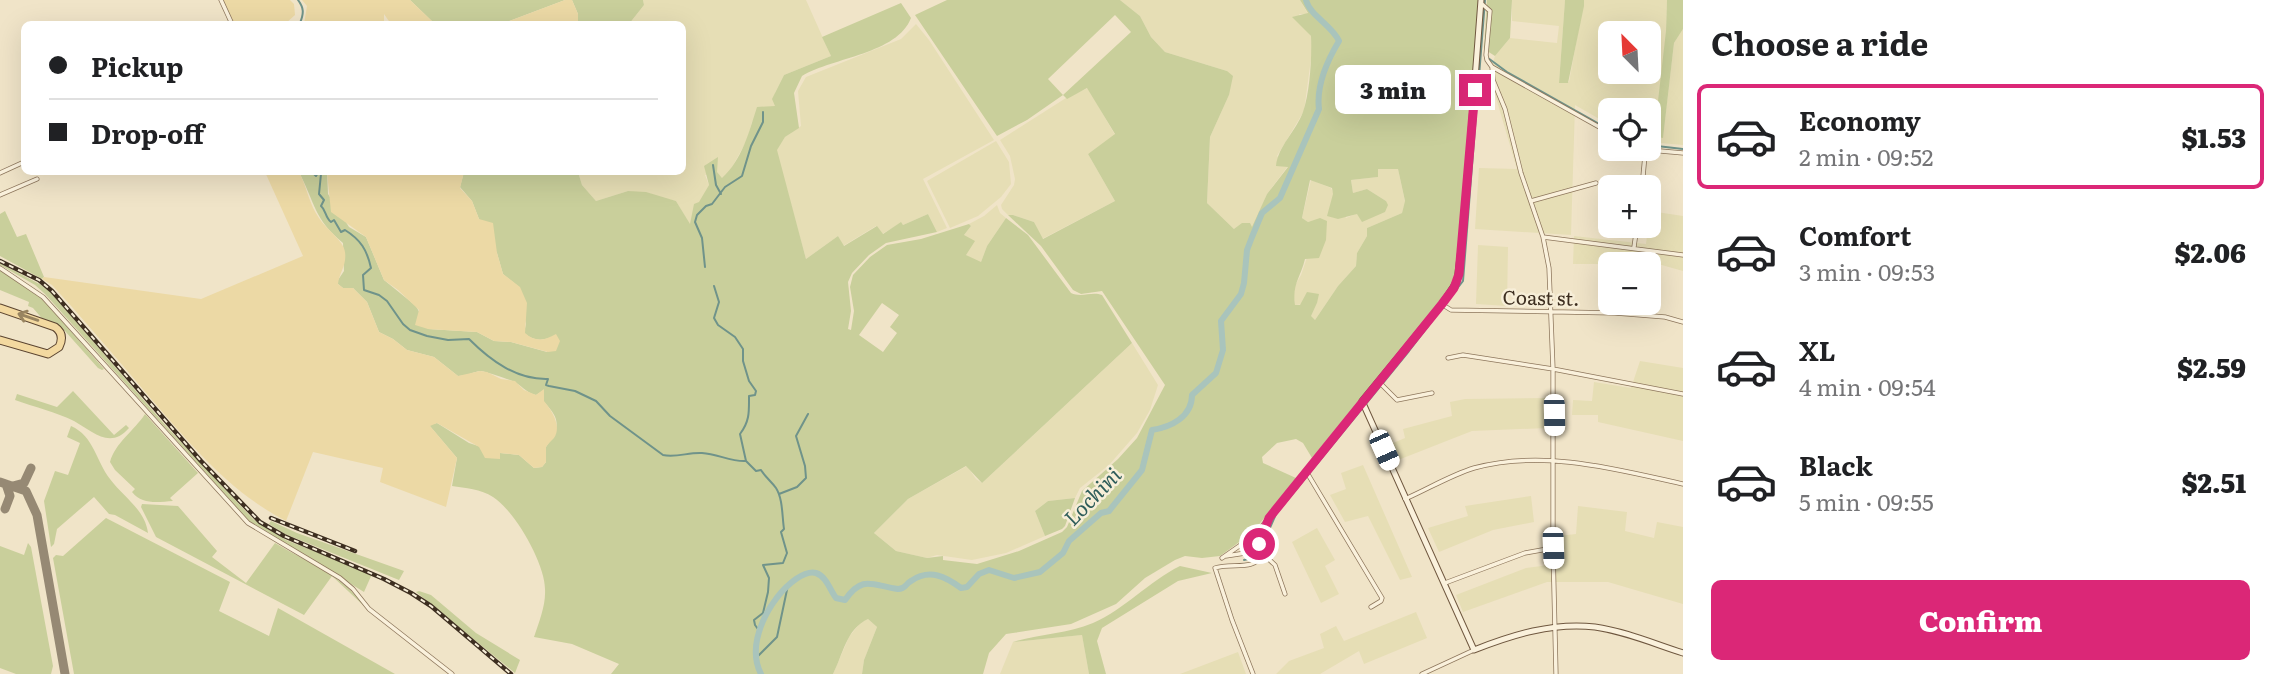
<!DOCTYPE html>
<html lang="en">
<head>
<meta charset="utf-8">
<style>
	:root { --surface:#fff; --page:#f2f2f2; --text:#202124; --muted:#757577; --line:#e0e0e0; --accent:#db2777 }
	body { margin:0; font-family:Literata,serif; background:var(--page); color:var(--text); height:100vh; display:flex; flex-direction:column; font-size:26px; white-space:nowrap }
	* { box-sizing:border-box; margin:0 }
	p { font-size:23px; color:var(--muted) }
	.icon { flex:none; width:38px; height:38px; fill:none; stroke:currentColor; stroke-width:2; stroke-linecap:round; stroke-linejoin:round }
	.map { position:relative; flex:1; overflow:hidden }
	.drawer { display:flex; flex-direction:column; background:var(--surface); width:595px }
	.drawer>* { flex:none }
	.guide { position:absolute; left:21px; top:21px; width:665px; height:154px; border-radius:10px; box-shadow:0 7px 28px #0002; display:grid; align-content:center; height:154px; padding:0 28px; background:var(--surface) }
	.needle { width:46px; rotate:336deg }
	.buttons { position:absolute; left:1598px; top:21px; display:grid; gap:14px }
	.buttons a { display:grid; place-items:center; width:63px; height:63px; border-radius:10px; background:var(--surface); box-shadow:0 7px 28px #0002; font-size:35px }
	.end { position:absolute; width:32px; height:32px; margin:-16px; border:9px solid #db2777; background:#fff; box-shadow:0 0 0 4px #fff }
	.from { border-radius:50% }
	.bubble { position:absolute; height:49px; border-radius:10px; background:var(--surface); box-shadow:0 7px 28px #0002; font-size:23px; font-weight:800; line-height:49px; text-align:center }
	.car { position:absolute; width:21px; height:42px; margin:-21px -10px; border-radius:9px; box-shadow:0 0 5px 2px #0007; background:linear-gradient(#fff 24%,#345 0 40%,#fff 0 76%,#345 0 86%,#fff 0) }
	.guide b { display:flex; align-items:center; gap:24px; height:66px; font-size:26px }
	.guide b+b { border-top:2px solid var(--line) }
	.guide i { width:18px; height:18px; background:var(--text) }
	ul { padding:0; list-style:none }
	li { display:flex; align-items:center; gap:21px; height:105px; margin:0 14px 10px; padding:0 14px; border:4px solid transparent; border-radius:10px }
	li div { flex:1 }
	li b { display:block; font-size:26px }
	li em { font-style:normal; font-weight:800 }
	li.selected { border-color:var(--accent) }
	li>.icon { width:63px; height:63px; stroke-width:1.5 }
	h2 { padding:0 28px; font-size:32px; line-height:84px }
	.cta { display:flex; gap:14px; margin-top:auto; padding:14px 28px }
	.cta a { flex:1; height:80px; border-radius:10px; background:var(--accent); color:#fff; font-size:28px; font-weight:800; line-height:80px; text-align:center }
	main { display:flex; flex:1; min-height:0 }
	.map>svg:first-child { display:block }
</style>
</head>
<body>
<main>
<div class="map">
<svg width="1683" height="674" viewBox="0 0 1683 674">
	<rect width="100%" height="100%" fill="#f0e4c8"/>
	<path fill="#e6deb5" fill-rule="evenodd" d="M643,0H806L831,56L784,75L775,93V106L752,122L747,140L731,169L723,179L717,173L705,175L709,185L690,225L676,201L628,191L596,201L582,185L578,172H682V24H629L644,5Z
		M1120,0H1300L1308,14H1299L1304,27L1311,36L1312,51L1304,111L1277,156L1288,166L1267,194L1252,229H1234L1207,203L1210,137L1229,95L1227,71L1165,52L1151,37L1140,16Z
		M1512,0H1565L1559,83L1569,82L1584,0H1667L1663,137L1674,43L1683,29V21V145L1649,142L1648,110H1610V125L1575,105L1571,235L1475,229L1479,168L1517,169L1489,74L1495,56L1510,38L1557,43L1559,26L1512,21ZM1610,33H1648V72H1610Z
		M916,24L929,40L994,140L923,179L947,228L937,232L928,214L903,225L901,223L882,234L876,226L843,246L838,236L806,259L776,150L785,137L801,126L798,91L806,77L901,39Z
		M1088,88L1115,135L1088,154L1115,201L1042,239L1034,222L1013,215H1008L1002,209L1001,205L1014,185L1015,179L1010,156L1000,140L1066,98Z
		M996,141L1009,162L1011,184L1001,197L978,216L950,228L927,181Z
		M1378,169H1398L1405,202L1402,213L1367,228V236L1357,253L1356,266L1338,286L1315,320L1310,317L1317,303L1295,305L1293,289L1301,275L1320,219L1308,222L1302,218L1311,180L1331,188L1346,218L1386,201L1367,189L1353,193L1351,180L1378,177Z
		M997,205L1000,213L1006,218L987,246L981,262H978L966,255L964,235L971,226L969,224L984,216Z
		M1650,211L1683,216V271L1658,264H1573L1574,236L1646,244Z
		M1478,245L1508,247L1507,306L1476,304Z
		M1132,343L1158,385L1150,410L1137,433L1109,465L1080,488L1075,498L1048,501L1035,511L1045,536L1006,553L972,560L937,555L927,558L896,551L874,533L908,499L967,466L976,479L982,483Z
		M1640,361L1683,368V441L1598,422V415H1572L1573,400L1592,401L1594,382L1631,388Z
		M1548,398V428L1472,431L1393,462L1386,446L1405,438L1403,429L1452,416L1450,402L1465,399Z
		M1363,465L1412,577L1400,580L1368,516L1345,522L1330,495L1346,489L1341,473Z
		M1531,496L1534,522L1493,530L1439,552L1428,528L1468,516L1465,506Z
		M1578,506L1627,512L1625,531L1654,538L1657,522L1683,527V604L1608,582H1547L1463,612L1456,595L1526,568L1557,564L1558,536L1576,534Z
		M1317,528L1335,560L1325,566L1339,594L1321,603L1292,542Z
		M1416,612L1427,638L1364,664L1359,651L1320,674H1276L1289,661L1324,648L1320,634L1336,626L1344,641Z
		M868,619L877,627L864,660L862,674H833L849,637L861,622Z
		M1082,635L1089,674H1000L1013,642Z
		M1238,652L1246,674H1180Z"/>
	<path fill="#c9cf9b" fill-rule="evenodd" d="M410,0H565L501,24H435Z
		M572,0H643L644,5L629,24H578V14Z
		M947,0H1120L1140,16L1151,37L1165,52L1227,71L1233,76L1229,95L1210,137L1207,203L1234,229L1242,223H1250L1252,227L1267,194L1288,167L1276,166C1278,146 1296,131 1303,112C1310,92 1312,57 1311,36L1292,17L1308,13L1300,0H1478L1469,137L1455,279L1445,296L1312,458L1303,443L1296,439L1277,443L1262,457L1263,463L1296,478L1253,532L1220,556L1202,558L1185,556L1175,560L1145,578L1116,604L1071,624L1006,634L989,653L983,674H862L864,660L877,627L868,619C846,629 843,655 833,674H611L619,664L572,644L534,637C539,622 546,605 545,589C545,564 515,511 493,497C481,489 465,488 452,486L457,458L429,425L437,423L469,443L500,453L519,455L534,468L542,467L546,462V447C559,427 562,421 544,402V390L536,395C526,393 521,384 512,381C508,379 484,371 480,371C473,372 466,376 458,376L434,357L407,350L393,339L379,332L367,302L353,288H343L338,284V280L344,271L343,243C314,219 315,203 299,172H327L328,194L349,227L366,237L384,280L416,306L428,329L477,332L494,341L511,342L547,352L556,335C544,341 535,342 524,333L526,324L519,287L503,274L497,253L479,219L472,201L460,187L464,172H478L484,174L487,172H578L582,185L596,201L628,191L646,192L676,201L690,224L694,204L699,202L709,185L704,166L718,157L717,172L722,178C742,160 749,132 757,107L775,106L772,99L784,75L831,56L822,37L901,3L911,18C897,54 834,57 802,76L794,93L799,128L785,137L777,150L806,259L838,236L844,246L877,226L883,234L901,222L903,225L928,214L937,232L886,243L869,255L852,273L848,282L851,311L848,329L851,330L854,311L850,287L853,275L870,257L887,245L921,239L969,224L971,226L964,235L975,241L966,255L981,262L987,246L1006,218L1028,235L1071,293C1082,298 1092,291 1102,295L1132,343L982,483L966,466L908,499L874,533L896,551L927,558L943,556V560L977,564L1019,551L1062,532L1067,527L1082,491L1118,459L1137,438L1165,385L1102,291L1081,294L1073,290L1041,246L1008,215H1013L1034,222L1043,239L1115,201L1088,154L1115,134L1087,88L1067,99L1063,95L1027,120L997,136L915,15ZM1115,15L1131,32L1063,95L1048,79ZM1378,169H1398L1405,201L1402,213L1367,228V236L1357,253L1356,266L1338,286L1315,320L1311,316L1317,303L1319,294L1307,292L1300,305H1295C1292,284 1300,279 1305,259L1319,258L1326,240L1327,221L1320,218L1308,222L1302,218L1310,180L1332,188L1333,194L1327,216L1338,219L1357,214L1362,222L1385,212L1388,205L1386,201L1367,189L1353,193L1351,180L1378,177ZM882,303L899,315L890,327L897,333L883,352L859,335Z
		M1487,0H1512L1510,38L1495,56L1484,49Z
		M1565,0H1584V6L1568,83H1559Z
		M1667,0H1683V29L1674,43L1663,138L1654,136L1666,31Z
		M5,211L17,237L26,234L44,277L42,279L0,256V214Z
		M0,263L47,288L167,427L253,519L286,540L372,574L364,592L249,521L45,294L35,285L0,265Z
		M0,270L42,298L104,369L102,370L98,368L65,331L45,322L33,308L28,306L29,302L0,290Z
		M73,391L114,435L126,425L129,428C110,450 92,431 74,421C56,412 34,407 15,400L17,394L57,407Z
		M145,414L198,473L170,498L173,501C158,502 142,505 132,492L135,489L115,470L110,462C115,443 134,431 145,414Z
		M71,426C94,436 96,461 110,479C123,497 145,509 148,533L115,515L109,514L94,497L57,529L54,544L51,547L44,501L55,471L68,475L80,443L67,437Z
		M1075,498L1065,526L1062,529L1045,536L1035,511L1048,501Z
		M142,504L178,506L217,551L212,557L246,583L275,543C305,561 344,576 364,606L332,576L304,615L156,537L141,507Z
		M106,518L230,582L219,611L269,636L278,608L395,674H74L53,558L56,555L63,556Z
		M271,521L297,533L404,571L399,580L285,534L269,524Z
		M28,543L31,547L53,666L51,674H16L0,668V546L24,555Z
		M1180,566L1212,573L1178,581L1102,628L1097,641L1106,674H1089L1082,635L1013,642C1039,634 1067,634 1093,623C1125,609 1148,582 1180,566Z
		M419,591L431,595L476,633L520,660L515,673L416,592Z"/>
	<path fill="#ecd9a5" d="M223,0H290L294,4L295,15L285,24H234Z
		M302,0H410L435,24H391L384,14V24H304L307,6Z
		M565,0H572L578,14V24H501Z
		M265,172H299C307,187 309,204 319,218C326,229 344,241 345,252C347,265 339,273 338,284L343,288H353L367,302L379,332L393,339L407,350L434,357L458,376L480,371L487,372L501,379L515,381L524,390L536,395L544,389V401C552,411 562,426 554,438C551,441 548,444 546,447V462L542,467L534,468L519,455L500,453V459L485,458L479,447L437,423L430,426L457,458L446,507L380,482L383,468L313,452L286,521C230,492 193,447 152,400C126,369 99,338 72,307L52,285L42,279L44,277L201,299L303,256Z
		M327,172H464L460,188L472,201L479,219L493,223L497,253L503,274L520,287L527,303L525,333C535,342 544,341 556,334L560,341L556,351L548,352L511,342L494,341L477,332L428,329L415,325L419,310L398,290L384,280L366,237L331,212Z"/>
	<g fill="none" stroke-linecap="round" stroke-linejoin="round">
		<path stroke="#6f938a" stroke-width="2" d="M293,24L300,23C304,13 304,8 298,0
			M1488,58L1507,72L1610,130
			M1648,145L1683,149
			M713,165L716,185L721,194
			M312,172L316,176L318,173L321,174L319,194L324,200L321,206C326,210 325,217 331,222L334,220L341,232L345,230C361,240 367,250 371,268L363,275L364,290L379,295L387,301L403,324L410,330L427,336L448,340L469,339C491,361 517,380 548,379L546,385L549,386L575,391L596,401L610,416L663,455C676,458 689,452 702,453C718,454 731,462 746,461L756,471L761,470C766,478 771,481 776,488C783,499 782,516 784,529L781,532L787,553L783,563L763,565L769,578L768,592L763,613L754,620L755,625L760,632
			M705,267L702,238L695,222L697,215L706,206L712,204L725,187L742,176L751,146L763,122V112
			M714,286L719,302L714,318L718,325L735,337L743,349V361L749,381L756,391L755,395L749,396C749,411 750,421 740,434L746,461
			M779,494L797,487L806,478L805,466L796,436L808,414
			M1244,560L1256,557L1259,553L1276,514L1409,351L1463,281L1485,0
			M757,657L777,637L788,585"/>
		<path stroke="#a9c4bc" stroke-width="6" d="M761,674C745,643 770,597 796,579C802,575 809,571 816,573C826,576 830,590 836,598L845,600C863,574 873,586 898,589C906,589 905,584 911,581C930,568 946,577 961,588L967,587L979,574L989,570L1014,578L1040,572L1063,553L1069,541L1101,513L1109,511L1142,470L1152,430C1171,427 1192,417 1192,395L1216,373L1223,350L1221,321L1241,294L1244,283L1247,250L1252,237L1262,213L1280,198L1319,109C1316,85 1327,61 1339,41C1332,25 1310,16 1306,0"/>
		<path stroke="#968974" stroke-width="9" d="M0,482L26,491L37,515L65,674
			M13,486L24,483L31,468
			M5,509L10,496L6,484"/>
		<g stroke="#8d765c" stroke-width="5">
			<path id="street" d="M221,0L232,24
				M1482,4L1490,11L1486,55L1487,60L1492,67L1610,133
				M1492,67L1493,80L1505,109L1521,173L1543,237L1549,268L1553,369V548L1556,674
				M1638,149L1683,153
				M1640,150L1645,155L1642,187
				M0,173L24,162
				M0,195L37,179
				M1531,201L1596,183
				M1543,237L1683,255
				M1634,247L1637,226
				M0,268L43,297L248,523L340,578L353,589L369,609L452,674
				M1443,305L1451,310L1615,313L1665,317L1683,322
				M1448,358L1463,355L1553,369L1683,394
				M1378,381L1397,400L1432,393
				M1306,471L1382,598L1381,601L1371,607
				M1405,499C1428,489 1451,475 1474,468C1543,449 1616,469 1683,484
				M1263,554L1275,565L1285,594
				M1226,556L1252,552L1259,544
				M1222,558L1255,535L1362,401
				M1445,583L1525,553L1553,548
				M1253,674L1232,620L1215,568C1232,562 1254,572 1263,554L1259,544L1266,525
				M1422,674L1474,650"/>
		</g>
		<g stroke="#6f573f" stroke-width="7">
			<path id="secondary" d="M1481,0L1464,225L1457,281L1442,304L1362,401L1474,650C1512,635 1553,622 1595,627C1624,631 1655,644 1683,653"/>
		</g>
		<g stroke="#5b4430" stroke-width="9">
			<path id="primary" d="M0,308L55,327C62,332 63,339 59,347L48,354L0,340"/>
		</g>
		<use href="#street" stroke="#faf1dc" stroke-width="3.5"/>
		<use href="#secondary" stroke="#faf1dc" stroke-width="5"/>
		<use href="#primary" stroke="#f3d9a0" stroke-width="7"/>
		<g stroke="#3d2e20" stroke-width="4.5">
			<path id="rail" d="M0,261L39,280L52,291L201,461L260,522L284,536L384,579L411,593L431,606L511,674
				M271,518L355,551"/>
		</g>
		<use href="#rail" stroke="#f7eed8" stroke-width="2" stroke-dasharray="5" stroke-linecap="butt"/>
	</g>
	<defs><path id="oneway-shaft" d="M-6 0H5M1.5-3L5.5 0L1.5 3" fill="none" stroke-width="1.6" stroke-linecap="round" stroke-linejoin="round" transform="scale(1.75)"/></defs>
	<use stroke="#988460" href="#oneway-shaft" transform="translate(28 317) rotate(-161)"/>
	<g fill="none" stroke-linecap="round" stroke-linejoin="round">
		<path stroke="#db2777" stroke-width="9" d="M1259,544L1269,518L1442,304L1454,288L1459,274L1475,90"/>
	</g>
	<g text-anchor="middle" stroke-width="5" stroke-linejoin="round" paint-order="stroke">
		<g font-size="19" fill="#3d2e20" stroke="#f7eed8">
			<text transform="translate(1541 298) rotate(1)" y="7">Coast st.</text>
		</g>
		<g font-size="21" font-style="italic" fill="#2f5d5a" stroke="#f7eed8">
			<text transform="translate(1093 497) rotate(-46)" y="7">Lochini</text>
		</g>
	</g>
</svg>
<div class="buttons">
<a><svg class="needle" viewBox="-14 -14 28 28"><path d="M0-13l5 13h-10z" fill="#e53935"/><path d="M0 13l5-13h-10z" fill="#757577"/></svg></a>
<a><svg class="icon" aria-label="locate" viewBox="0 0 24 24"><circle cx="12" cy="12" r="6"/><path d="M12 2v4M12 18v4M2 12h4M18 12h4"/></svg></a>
<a>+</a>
<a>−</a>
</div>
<i class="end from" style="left:1259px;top:544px"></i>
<i class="end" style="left:1475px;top:90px"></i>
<div class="bubble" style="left:1335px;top:65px;width:116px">3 min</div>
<i class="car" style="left:1554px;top:415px;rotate:179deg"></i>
<i class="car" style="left:1384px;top:450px;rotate:156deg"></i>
<i class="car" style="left:1553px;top:548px;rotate:178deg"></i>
<div class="guide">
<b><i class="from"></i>Pickup</b>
<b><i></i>Drop-off</b>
</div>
</div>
<section class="drawer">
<h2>Choose a ride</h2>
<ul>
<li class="selected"><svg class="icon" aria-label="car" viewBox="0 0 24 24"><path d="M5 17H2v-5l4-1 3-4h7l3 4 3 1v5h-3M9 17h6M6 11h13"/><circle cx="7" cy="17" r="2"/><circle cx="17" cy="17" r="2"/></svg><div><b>Economy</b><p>2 min · 09:52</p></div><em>$1.53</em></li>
<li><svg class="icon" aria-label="car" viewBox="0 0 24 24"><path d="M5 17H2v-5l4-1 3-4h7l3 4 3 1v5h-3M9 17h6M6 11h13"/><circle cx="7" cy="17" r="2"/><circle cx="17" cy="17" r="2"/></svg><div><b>Comfort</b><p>3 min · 09:53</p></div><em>$2.06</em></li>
<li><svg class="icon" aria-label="car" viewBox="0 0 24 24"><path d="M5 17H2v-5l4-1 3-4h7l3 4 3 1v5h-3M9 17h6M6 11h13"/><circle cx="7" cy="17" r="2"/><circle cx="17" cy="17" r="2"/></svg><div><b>XL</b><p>4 min · 09:54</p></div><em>$2.59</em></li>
<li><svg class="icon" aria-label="car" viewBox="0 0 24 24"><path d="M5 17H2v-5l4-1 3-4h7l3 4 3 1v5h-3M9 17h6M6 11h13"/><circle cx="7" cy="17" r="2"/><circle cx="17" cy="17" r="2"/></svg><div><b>Black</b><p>5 min · 09:55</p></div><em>$2.51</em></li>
</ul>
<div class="cta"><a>Confirm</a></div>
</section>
</main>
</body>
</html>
